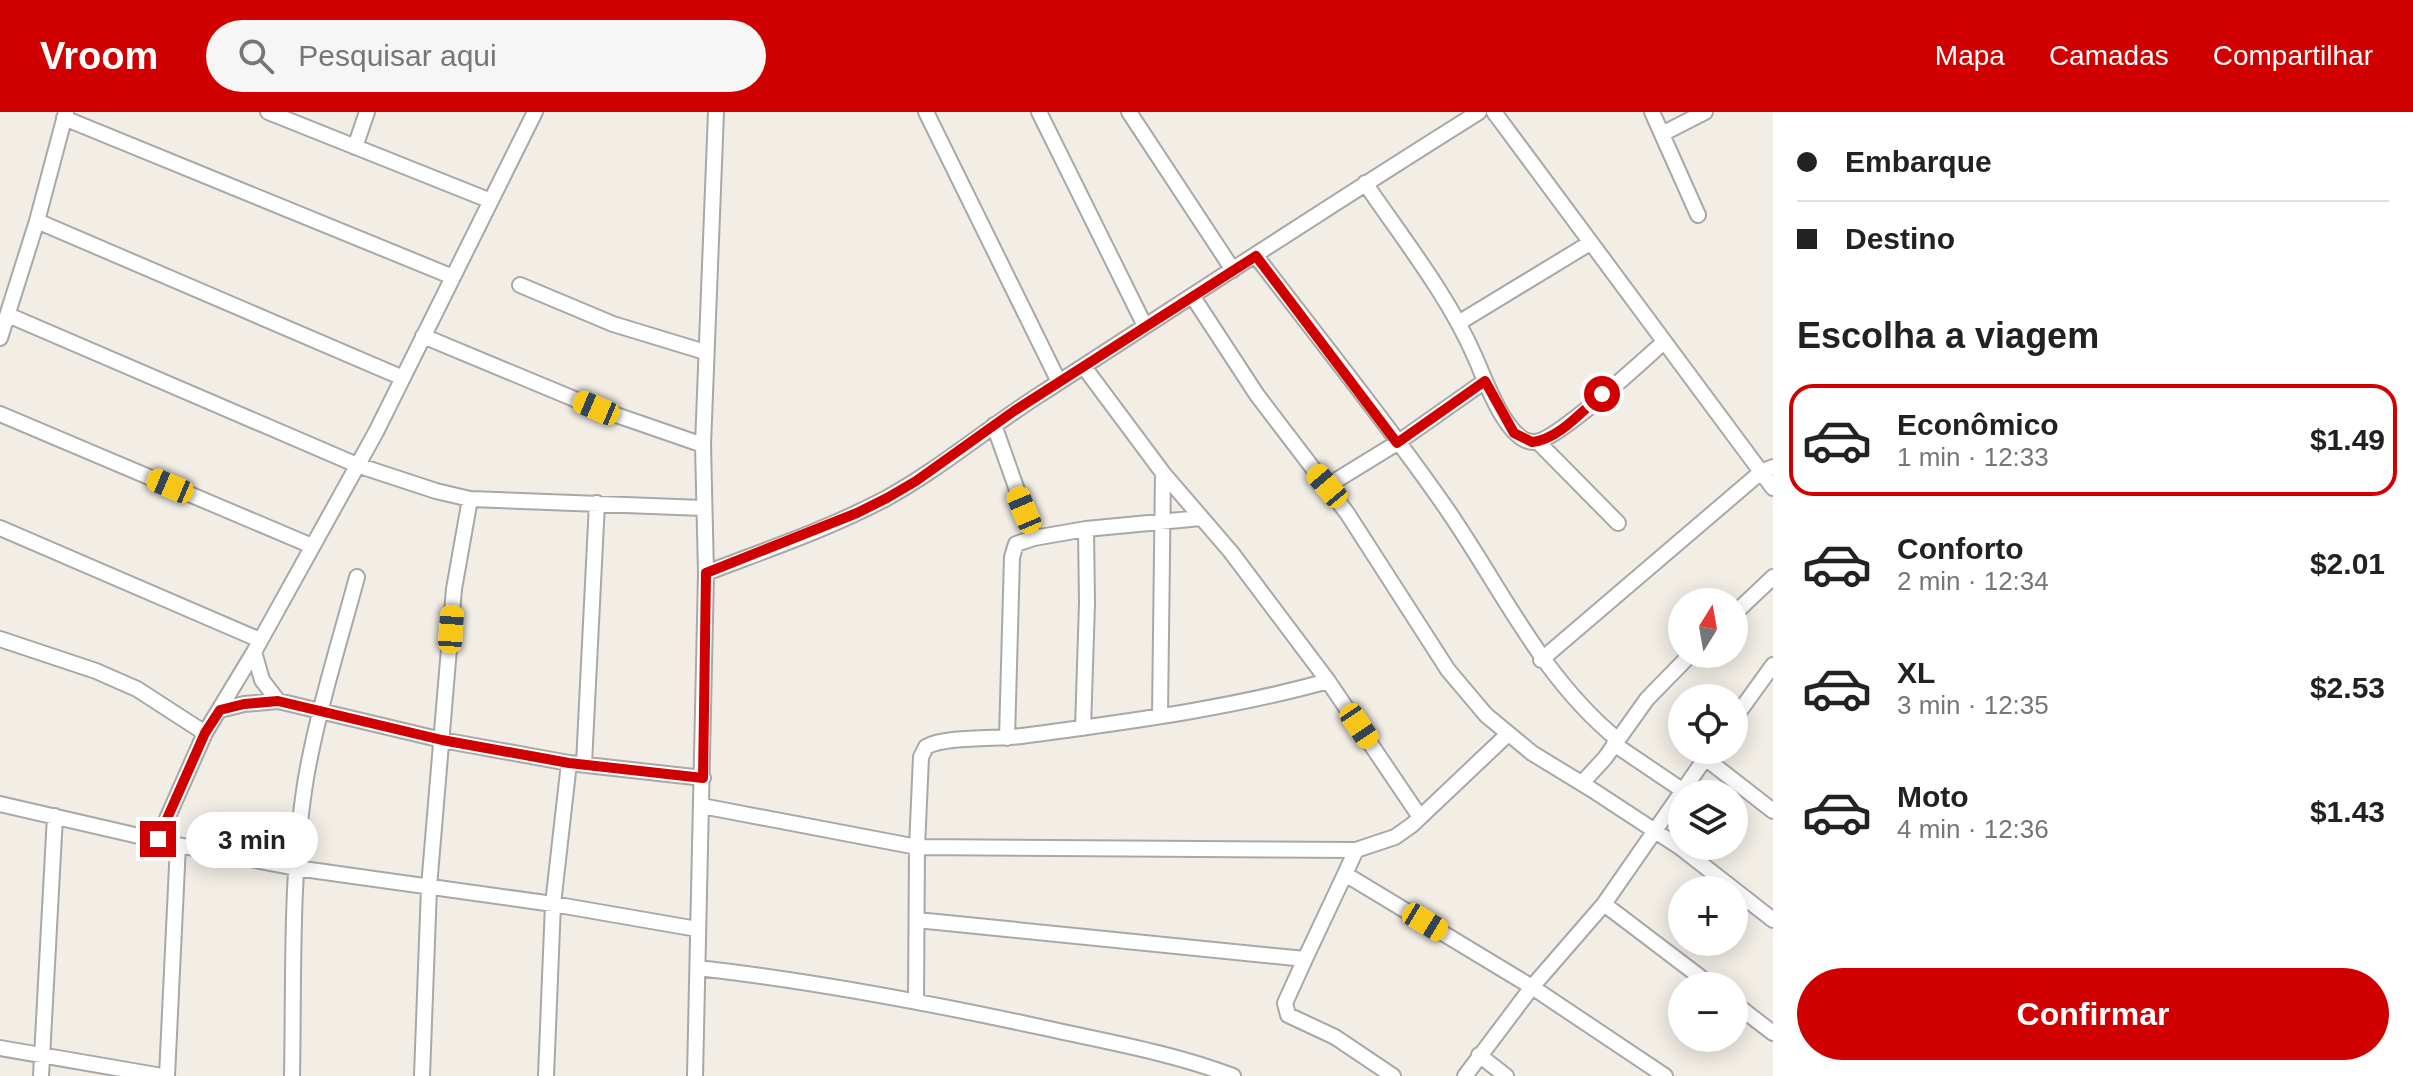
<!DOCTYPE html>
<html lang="pt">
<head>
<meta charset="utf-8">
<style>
	:root { --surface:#fff; --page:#f6f6f6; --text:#222; --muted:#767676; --line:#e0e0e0; --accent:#d10000 }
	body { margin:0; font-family:Arial,sans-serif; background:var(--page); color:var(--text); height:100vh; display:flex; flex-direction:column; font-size:30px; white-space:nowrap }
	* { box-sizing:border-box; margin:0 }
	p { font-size:26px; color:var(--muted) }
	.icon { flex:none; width:44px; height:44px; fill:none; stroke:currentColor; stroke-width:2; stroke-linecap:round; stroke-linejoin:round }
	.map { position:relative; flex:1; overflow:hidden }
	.side { display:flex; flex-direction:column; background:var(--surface); width:640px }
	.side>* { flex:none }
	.guide { display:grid; align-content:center; height:176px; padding:0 24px; background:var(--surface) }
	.needle { width:52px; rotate:11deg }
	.tools { position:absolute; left:1668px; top:476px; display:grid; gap:16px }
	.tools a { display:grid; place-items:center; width:80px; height:80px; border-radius:50%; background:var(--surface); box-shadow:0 4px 20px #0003; font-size:40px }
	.end { position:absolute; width:36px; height:36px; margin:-18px; border:10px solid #d10000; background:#fff; box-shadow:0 0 0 4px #fff }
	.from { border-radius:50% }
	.bubble { position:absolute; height:56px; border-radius:28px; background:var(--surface); box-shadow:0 4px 20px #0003; font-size:26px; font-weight:700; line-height:56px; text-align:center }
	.car { position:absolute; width:24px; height:48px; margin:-24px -12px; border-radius:10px; box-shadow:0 0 6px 2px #0007; background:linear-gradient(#f5c518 24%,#345 0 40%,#f5c518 0 76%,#345 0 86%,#f5c518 0) }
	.guide b { display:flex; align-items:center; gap:28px; height:76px; font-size:30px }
	.guide b+b { border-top:2px solid var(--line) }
	.guide i { width:20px; height:20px; background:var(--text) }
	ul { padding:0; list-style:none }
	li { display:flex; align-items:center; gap:24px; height:112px; margin:0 16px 12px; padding:0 8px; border:4px solid transparent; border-radius:24px }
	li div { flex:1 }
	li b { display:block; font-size:30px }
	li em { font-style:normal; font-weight:700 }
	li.on { border-color:var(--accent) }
	li>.icon { width:72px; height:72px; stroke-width:1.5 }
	h2 { padding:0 24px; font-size:36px; line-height:96px }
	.action { display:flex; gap:16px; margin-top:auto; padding:16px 24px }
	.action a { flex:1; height:92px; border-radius:48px; background:var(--accent); color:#fff; font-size:32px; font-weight:700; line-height:92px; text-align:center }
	header { display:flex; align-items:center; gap:48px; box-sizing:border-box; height:112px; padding:0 40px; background:var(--accent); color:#fff }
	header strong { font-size:38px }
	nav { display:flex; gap:44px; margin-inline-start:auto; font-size:28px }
	.search { width:560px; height:72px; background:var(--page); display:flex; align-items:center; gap:20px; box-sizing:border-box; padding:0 28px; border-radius:44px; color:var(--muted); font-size:30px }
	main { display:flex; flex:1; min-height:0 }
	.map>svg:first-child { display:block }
</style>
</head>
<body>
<header>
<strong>Vroom</strong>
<div class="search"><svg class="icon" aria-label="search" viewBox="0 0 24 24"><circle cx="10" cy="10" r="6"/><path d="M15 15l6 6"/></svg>Pesquisar aqui</div>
<nav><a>Mapa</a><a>Camadas</a><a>Compartilhar</a></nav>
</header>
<main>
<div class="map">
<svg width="1773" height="964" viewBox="0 0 1773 964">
	<rect width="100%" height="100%" fill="#f2eee6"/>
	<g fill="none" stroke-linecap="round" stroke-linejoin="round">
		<g stroke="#a8a8a8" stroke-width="18">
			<path id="minor" d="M268,0L491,89
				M926,0L1059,270
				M1039,0L1145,214
				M1129,0L1233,158
				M1494,0L1773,376
				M1652,0L1698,103
				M64,6L453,165
				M1662,22L1705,0
				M355,35L367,0
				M1365,71C1403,127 1448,183 1475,245C1485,267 1507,332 1535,330C1558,328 1642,249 1664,230
				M37,109L403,266
				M1256,144C1319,227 1385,308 1444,393C1500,473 1540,564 1617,627
				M520,173L613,212L705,240
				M1193,185L1257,283L1347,401L1448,558L1486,603L1532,641L1591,677L1681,736L1773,808
				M8,203L357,353L436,379L470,387L703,396
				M1460,210L1590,131
				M423,224L596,296L703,333
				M0,226L37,109L66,0
				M1084,255L1163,361L1231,440L1328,569L1420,705
				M0,302L312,434
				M994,313L1034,426
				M1538,330L1618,411
				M1327,374L1397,331L1485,269
				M0,416L260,528
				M706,461C766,438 828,417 885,387C938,358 985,318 1036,285C1183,190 1330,93 1479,0
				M1734,502L1773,465
				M0,527L96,559L137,577L205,621
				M254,540L262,568L278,589L442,628L569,651L703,666
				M1541,548L1761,360L1773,355
				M220,598L244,592L278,589
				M1160,603L1163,361
				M1734,607L1773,553
				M1083,616L1087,491L1086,417
				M1007,626L1012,445L1016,432L1034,426L1086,417L1201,406
				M1614,632L1682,678
				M1705,646L1773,699
				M584,652L597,391
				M1582,671L1605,646L1647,587L1691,542
				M0,692L178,733L296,756L553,792L697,817
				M702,694L917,735L1356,738L1395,725L1412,713L1508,622
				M158,727L205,621L254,540L376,320L535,0
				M1356,738L1345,762L1532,875L1665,964
				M1604,792L1712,874
				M917,808L1305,847L1345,762
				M1305,847L1285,891L1288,903L1335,925L1393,964
				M698,856C814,869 930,891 1045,916C1108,930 1172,941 1233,964
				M916,889L917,735L921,645L926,635C944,624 998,627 1022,624C1124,610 1228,597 1328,569
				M1734,891L1773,921
				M0,936L162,964
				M1479,943L1506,964
				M41,964L55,704
				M167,964L178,733
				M292,964C294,865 290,764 306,666C318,598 339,532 357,465
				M422,964L429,775L454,477L470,387
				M546,964L553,792L569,651
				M695,964L706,461L703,333L716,0
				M1465,964L1532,875L1604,792L1711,638"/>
		</g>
		<use href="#minor" stroke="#fff" stroke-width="14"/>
	</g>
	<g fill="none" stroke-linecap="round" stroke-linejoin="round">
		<path stroke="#d10000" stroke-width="10" d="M158,727L205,621L220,598L244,592L278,589L442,628L569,651L703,666L706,461L857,401L887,386L916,369L1014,299L1256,144L1397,331L1485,269L1514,321L1532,330C1558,328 1582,299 1602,282"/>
	</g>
</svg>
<div class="tools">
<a><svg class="needle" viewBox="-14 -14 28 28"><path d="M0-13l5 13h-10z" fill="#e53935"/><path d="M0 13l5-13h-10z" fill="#767676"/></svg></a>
<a><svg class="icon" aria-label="locate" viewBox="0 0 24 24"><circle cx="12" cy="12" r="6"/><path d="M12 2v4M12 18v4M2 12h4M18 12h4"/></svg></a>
<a><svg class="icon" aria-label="layers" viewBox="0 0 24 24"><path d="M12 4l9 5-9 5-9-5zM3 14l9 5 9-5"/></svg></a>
<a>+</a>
<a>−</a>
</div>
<i class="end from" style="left:1602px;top:282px"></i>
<i class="end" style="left:158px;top:727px"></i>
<div class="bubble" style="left:186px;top:700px;width:132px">3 min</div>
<i class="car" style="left:596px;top:296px;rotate:293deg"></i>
<i class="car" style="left:170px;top:374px;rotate:293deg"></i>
<i class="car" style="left:1327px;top:374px;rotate:320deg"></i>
<i class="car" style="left:1024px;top:398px;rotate:337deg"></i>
<i class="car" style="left:451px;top:517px;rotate:4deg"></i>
<i class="car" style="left:1359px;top:614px;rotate:146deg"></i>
<i class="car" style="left:1425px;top:810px;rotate:121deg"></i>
</div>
<section class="side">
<div class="guide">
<b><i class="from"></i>Embarque</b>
<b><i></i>Destino</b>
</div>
<h2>Escolha a viagem</h2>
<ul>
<li class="on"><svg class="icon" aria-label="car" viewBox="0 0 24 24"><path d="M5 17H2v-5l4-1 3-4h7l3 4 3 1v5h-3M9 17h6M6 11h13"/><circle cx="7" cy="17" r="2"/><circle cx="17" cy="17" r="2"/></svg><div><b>Econômico</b><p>1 min · 12:33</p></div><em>$1.49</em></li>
<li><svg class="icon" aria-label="car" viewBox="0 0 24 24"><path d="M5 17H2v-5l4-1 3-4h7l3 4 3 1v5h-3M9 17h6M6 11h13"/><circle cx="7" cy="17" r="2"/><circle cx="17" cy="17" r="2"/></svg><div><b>Conforto</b><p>2 min · 12:34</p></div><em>$2.01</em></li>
<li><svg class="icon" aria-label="car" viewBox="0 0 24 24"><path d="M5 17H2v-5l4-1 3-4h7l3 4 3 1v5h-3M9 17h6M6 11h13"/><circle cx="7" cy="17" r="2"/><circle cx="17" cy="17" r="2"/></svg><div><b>XL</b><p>3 min · 12:35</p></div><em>$2.53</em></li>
<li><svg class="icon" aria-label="car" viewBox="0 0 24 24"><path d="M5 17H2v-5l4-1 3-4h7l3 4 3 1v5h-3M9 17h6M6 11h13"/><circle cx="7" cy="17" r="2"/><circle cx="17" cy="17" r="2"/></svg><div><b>Moto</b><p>4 min · 12:36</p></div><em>$1.43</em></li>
</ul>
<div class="action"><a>Confirmar</a></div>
</section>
</main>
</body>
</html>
